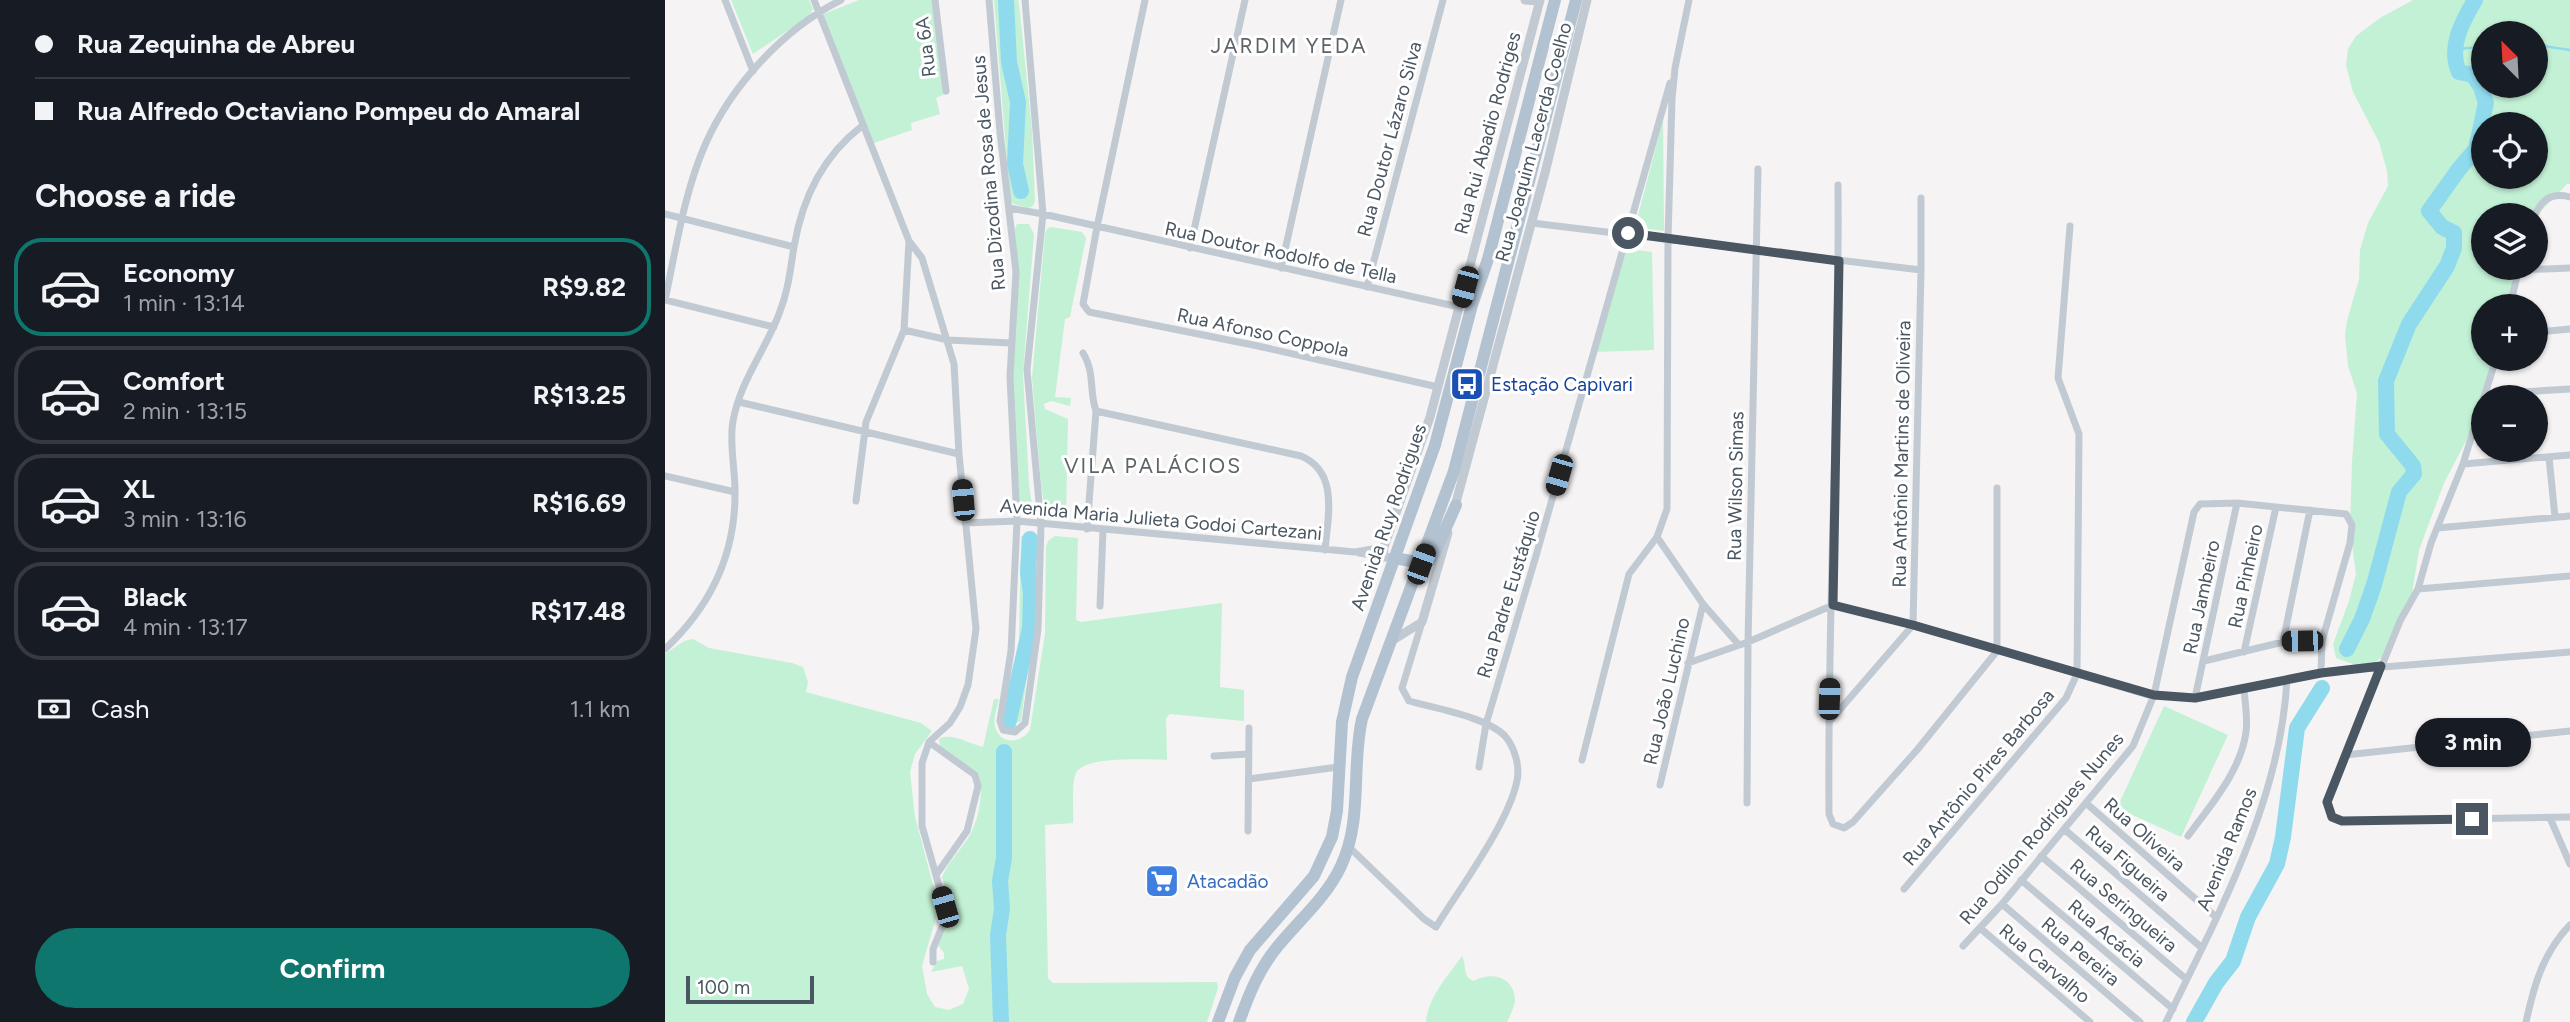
<!DOCTYPE html>
<html lang="en">
<head>
<meta charset="utf-8">
<style>
	:root { --surface:#171b24; --page:#242831; --text:#f1f3f6; --muted:#9ea1a6; --line:#363941; --accent:#0f766e }
	body { margin:0; font-family:Figtree,sans-serif; background:var(--page); color:var(--text); height:100vh; display:flex; flex-direction:column; font-size:26px; white-space:nowrap }
	* { box-sizing:border-box; margin:0 }
	p { font-size:23px; color:var(--muted) }
	.icon { flex:none; width:38px; height:38px; fill:none; stroke:currentColor; stroke-width:2; stroke-linecap:round; stroke-linejoin:round }
	.map { position:relative; flex:1; overflow:hidden }
	.details { display:flex; flex-direction:column; background:var(--surface); width:665px }
	.details>* { flex:none }
	.banner { display:grid; align-content:center; height:154px; padding:0 35px; background:var(--surface) }
	.needle { width:46px; rotate:336deg }
	.fabs { position:absolute; left:1806px; top:21px; display:grid; gap:14px }
	.fabs a { display:grid; place-items:center; width:77px; height:77px; border-radius:50%; background:var(--surface); box-shadow:0 2px 5px #0004; font-size:35px }
	.scale { position:absolute; left:21px; bottom:18px; width:128px; box-sizing:border-box; padding-left:7px; border:4px solid #4a5661; border-top:0; font-size:19px; line-height:24px; white-space:nowrap; color:#4a5661; -webkit-text-stroke:5px #fff; paint-order:stroke }
	.end { position:absolute; width:32px; height:32px; margin:-16px; border:9px solid #4a5661; background:#fff; box-shadow:0 0 0 4px #fff }
	.from { border-radius:50% }
	.bubble { position:absolute; height:49px; border-radius:24px; background:var(--surface); box-shadow:0 2px 5px #0004; font-size:23px; font-weight:700; line-height:49px; text-align:center }
	.car { position:absolute; width:21px; height:42px; margin:-21px -10px; border-radius:9px; box-shadow:0 0 5px 2px #0007; background:linear-gradient(#222 24%,#8ab4d8 0 40%,#222 0 76%,#8ab4d8 0 86%,#222 0) }
	.banner b { display:flex; align-items:center; gap:24px; height:66px; font-size:26px }
	.banner b+b { border-top:2px solid var(--line) }
	.banner i { width:18px; height:18px; background:var(--text) }
	ul { padding:0; list-style:none }
	li { display:flex; align-items:center; gap:21px; height:98px; margin:0 14px 10px; padding:0 21px; border:4px solid var(--line); border-radius:28px }
	li div { flex:1 }
	li b { display:block; font-size:26px }
	li em { font-style:normal; font-weight:700 }
	li.on { border-color:var(--accent) }
	li>.icon { width:63px; height:63px; stroke-width:1.5 }
	h2 { padding:0 35px; font-size:32px; line-height:84px }
	.pay { display:flex; align-items:center; gap:18px; height:77px; padding:0 35px; font-size:26px }
	.pay p { margin-inline-start:auto }
	.action { display:flex; gap:14px; margin-top:auto; padding:14px 35px }
	.action a { flex:1; height:80px; border-radius:42px; background:var(--accent); color:#fff; font-size:28px; font-weight:700; line-height:80px; text-align:center }
	main { display:flex; flex:1; min-height:0 }
	.map>svg:first-child { display:block }
</style>
</head>
<body>
<main>
<section class="details">
<div class="banner">
<b><i class="from"></i>Rua Zequinha de Abreu</b>
<b><i></i>Rua Alfredo Octaviano Pompeu do Amaral</b>
</div>
<h2>Choose a ride</h2>
<ul>
<li class="on"><svg class="icon" aria-label="car" viewBox="0 0 24 24"><path d="M5 17H2v-5l4-1 3-4h7l3 4 3 1v5h-3M9 17h6M6 11h13"/><circle cx="7" cy="17" r="2"/><circle cx="17" cy="17" r="2"/></svg><div><b>Economy</b><p>1 min · 13:14</p></div><em>R$9.82</em></li>
<li><svg class="icon" aria-label="car" viewBox="0 0 24 24"><path d="M5 17H2v-5l4-1 3-4h7l3 4 3 1v5h-3M9 17h6M6 11h13"/><circle cx="7" cy="17" r="2"/><circle cx="17" cy="17" r="2"/></svg><div><b>Comfort</b><p>2 min · 13:15</p></div><em>R$13.25</em></li>
<li><svg class="icon" aria-label="car" viewBox="0 0 24 24"><path d="M5 17H2v-5l4-1 3-4h7l3 4 3 1v5h-3M9 17h6M6 11h13"/><circle cx="7" cy="17" r="2"/><circle cx="17" cy="17" r="2"/></svg><div><b>XL</b><p>3 min · 13:16</p></div><em>R$16.69</em></li>
<li><svg class="icon" aria-label="car" viewBox="0 0 24 24"><path d="M5 17H2v-5l4-1 3-4h7l3 4 3 1v5h-3M9 17h6M6 11h13"/><circle cx="7" cy="17" r="2"/><circle cx="17" cy="17" r="2"/></svg><div><b>Black</b><p>4 min · 13:17</p></div><em>R$17.48</em></li>
</ul>
<div class="pay"><svg class="icon" aria-label="cash" viewBox="0 0 24 24"><path d="M3 7h18v10H3z"/><circle cx="12" cy="12" r="2"/></svg>Cash<p>1.1 km</p></div>
<div class="action"><a>Confirm</a></div>
</section>
<div class="map">
<svg width="1905" height="1022" viewBox="0 0 1905 1022">
	<rect width="100%" height="100%" fill="#f5f3f3"/>
	<path fill="#c3f1d5" fill-rule="evenodd" d="M66,0H144L148,9L144,16L88,54Z
		M194,0H273L284,92L271,98L275,114L246,123L247,130L206,144L156,15Z
		M329,0H353L354,3L367,130L370,201L368,206L363,208L348,204L345,199Z
		M1748,0H1905V184H1902L1872,215L1871,224V215H1818V268H1856L1844,306H1818V359H1829L1804,435L1779,483L1754,550L1745,606L1720,655L1709,663L1696,667L1671,658L1668,644L1684,601L1691,574L1685,530L1687,462L1692,393L1683,366L1680,335L1682,321L1694,279L1695,250L1703,223L1723,186L1722,171L1714,142L1688,92L1681,65L1683,49L1691,36L1715,18ZM1818,33H1871V86H1818ZM1818,124H1871V177H1818Z
		M998,120L999,231L970,227Z
		M352,224H364L369,234L358,374L364,485L368,512L360,516L354,510L348,381L349,230Z
		M386,227L417,232L421,238L405,317L400,319L390,397L406,398L405,406L386,401L379,404L380,409L403,419L401,518L385,516L380,510L376,485L367,378L380,233L382,229Z
		M955,248L987,252L989,350L928,352Z
		M370,535V614L356,721L348,724L342,721L341,715L354,640L356,536Z
		M390,536L413,538L411,620L416,622L557,603L555,687L579,690V721L505,714L501,718L502,760C484,760 420,755 411,773C406,783 409,811 408,823L380,825L383,978L388,983L552,982L553,988L542,1022H0V654L19,641L28,639L44,648L127,663L138,667L143,682L141,692L256,723L267,731L250,754L245,772L250,817L274,907L257,966L262,994L270,1007L284,1010L298,1004L304,989L297,966L266,972L272,961L279,959V953L273,945C284,918 285,906 277,877C283,862 297,849 305,835C315,816 318,793 314,774L275,748L274,739C286,732 304,744 318,747L329,699H334C332,708 328,718 330,727C336,746 356,743 365,730L380,634L381,547L383,541Z
		M1499,706L1563,735L1516,837L1452,808Z
		M797,956C802,965 797,978 809,981C826,971 850,977 850,1001C849,1007 845,1016 842,1022H761C763,997 783,976 797,956Z"/>
	<g fill="none" stroke-linecap="round" stroke-linejoin="round">
		<path stroke="#90daee" stroke-width="2.5" d="M1871,45L1905,50
			M1790,49L1818,47"/>
		<path stroke="#90daee" stroke-width="16" d="M341,0L344,62L353,102L350,164L356,191
			M1682,649L1697,619L1709,585L1734,492L1749,474L1748,466L1722,434L1721,381L1744,324L1782,266L1789,248V233L1777,227L1764,211L1794,169L1811,149L1821,103L1816,87L1808,75L1794,72C1783,47 1797,22 1810,0
			M343,724L365,628L366,593L363,573L365,539
			M336,1022L333,935L337,909L335,881L339,858V752
			M1529,1022L1551,983L1568,961L1583,917L1612,864L1618,837L1632,728L1657,688"/>
		<path stroke="#c1cad2" stroke-width="7" d="M60,0L88,71
			M149,0L244,241L239,330L201,422L191,501
			M270,0L281,91
			M324,0L335,132L351,272L345,376L352,521L346,651L335,721L338,730L350,732L360,723L373,629L376,524L362,370L378,214L360,0
			M480,0L432,227L418,304L424,312L593,346L773,387
			M1173,185C1175,395 1162,605 1164,814L1168,824L1179,828L1188,822L1252,750L1332,651V488
			M344,208L378,214L794,307
			M0,214L129,247
			M1870,215C1877,199 1887,192 1905,197
			M867,223L1256,270
			M244,241L257,258L289,364L294,454L311,629L303,685L295,707L285,723L264,742L257,763V826L280,907L279,922L268,949V962
			M525,248L580,0
			M616,268L676,0
			M1853,270L1905,268
			M702,287L778,0
			M0,300C11,249 19,193 40,145C66,86 118,29 176,0
			M0,300L109,327
			M1845,306L1854,268
			M239,330L283,340L346,343
			M1871,332L1905,329
			M418,353C430,372 424,391 431,411L422,529
			M1820,394L1905,389
			M1819,397L1831,359
			M1818,399L1798,464L1766,543L1753,589L1735,621L1662,802L1666,817L1677,821L1905,817
			M74,402L294,454
			M431,411L636,456C674,472 663,516 660,550
			M1884,457L1890,517
			M1798,464L1905,455
			M0,476L70,492
			M300,523L352,521L690,552L719,547
			M1772,528L1905,516
			M992,537L1038,604L1074,645
			M694,553L718,557
			M1753,589L1905,576
			M435,606L438,530
			M1618,642L1645,510
			M0,649C46,606 71,553 70,490C70,468 64,443 68,421C75,381 100,351 114,314C123,292 125,271 129,247C137,199 158,156 197,126
			M1579,652L1611,507
			M1539,661L1618,642L1657,641
			M1023,663L1083,642L1168,605L1248,625L1483,695L1530,698L1656,672L1905,652
			M1530,698L1572,503
			M1164,722L1248,625L1256,270V198
			M264,742L310,775L313,786L302,831L271,875
			M1680,755L1905,731
			M549,756L583,754
			M917,760L964,574L992,537L1002,509L1003,239L1007,99L1010,68L1024,0
			M814,767L821,724L871,556L1005,83
			M584,779L673,767
			M995,785L1038,604
			M1082,803L1083,642L1093,169
			M1421,803L1551,917
			M1885,818L1905,864
			M1399,829L1537,948
			M583,831L584,728
			M1523,836C1545,806 1576,771 1581,732C1583,719 1580,703 1579,689
			M684,847L759,919L771,927C795,888 843,824 852,781C855,766 850,748 840,736C822,717 769,708 744,701L737,688L757,622
			M1376,856L1521,979
			M1356,880L1508,1009
			M1239,889L1401,698L1412,674L1414,434L1393,378L1405,226
			M1337,904L1475,1022
			M1315,928L1425,1022
			M1298,946L1337,904L1468,746L1489,695L1529,512L1535,504L1572,503L1681,514L1687,525L1685,543L1657,641L1656,672
			M1501,1022C1553,915 1616,800 1622,679
			M1861,1022C1869,985 1878,953 1905,925"/>
		<path stroke="#c1cad2" stroke-width="9" d="M860,0L875,1
			M789,510L881,169L922,0
			M730,558L718,557L719,547L765,417L875,0
			M725,642L757,622L783,533"/>
		<path stroke="#b3c2d1" stroke-width="12" d="M730,558L756,563L763,562L771,550L791,505
			M553,1022L570,977L585,950L649,876L667,837L672,811L677,722L687,677L770,445L807,305L823,259L890,0
			M574,1022C584,994 594,969 613,946C635,919 661,898 676,866C698,820 686,767 697,719L789,471L911,0"/>
	</g>
	<g fill="none" stroke-linecap="round" stroke-linejoin="round">
		<path stroke="#4a5661" stroke-width="9" d="M963,233L1174,261L1168,605L1248,625L1489,695L1530,698L1656,673L1716,666L1662,802L1667,817L1677,821L1807,819"/>
	</g>
	<defs>
		<g id="bus-square" transform="scale(1.75)"><rect x="-9" y="-9" width="18" height="18" rx="4" fill="#1a4fb4" stroke="#fff"/><path d="M-5-6H5V4H4V6H2V4H-2V6H-4V4H-5ZM-3.5-4V0h7V-4ZM-3.5 1.2v1.5H-2V1.2ZM2 1.2v1.5H3.5V1.2Z" fill="#fff"/></g>
		<g id="supermarket-square" transform="scale(1.75)"><rect x="-9" y="-9" width="18" height="18" rx="4" fill="#3f7fe0" stroke="#fff"/><path d="M-6-5.5h2.5l.6 2H6L4.5 2H-2.5L-4.4-4H-6ZM-1.5 3.2a1.3 1.3 0 1 0 .1 0ZM3 3.2a1.3 1.3 0 1 0 .1 0Z" fill="#fff"/></g>
	</defs>
	<g fill-rule="evenodd">
		<use href="#bus-square" x="802" y="384"/>
		<use href="#supermarket-square" x="497" y="881"/>
	</g>
	<g text-anchor="middle" stroke-width="6" stroke-linejoin="round" paint-order="stroke">
		<g font-size="19" fill="#4a5661" stroke="#fff">
			<text transform="translate(260 47) rotate(-97)" y="7">Rua 6A</text>
			<text transform="translate(822 133) rotate(-75)" y="7">Rua Rui Abadio Rodriges</text>
			<text transform="translate(724 139) rotate(-75)" y="7">Rua Doutor Lázaro Silva</text>
			<text transform="translate(868 142) rotate(-75)" y="7">Rua Joaquim Lacerda Coelho</text>
			<text transform="translate(323 173) rotate(-95)" y="7">Rua Dizodina Rosa de Jesus</text>
			<text transform="translate(616 252) rotate(12)" y="7">Rua Doutor Rodolfo de Tella</text>
			<text transform="translate(598 332) rotate(12)" y="7">Rua Afonso Coppola</text>
			<text transform="translate(1236 454) rotate(-89)" y="7">Rua Antônio Martins de Oliveira</text>
			<text transform="translate(1070 486) rotate(-89)" y="7">Rua Wilson Simas</text>
			<text transform="translate(723 517) rotate(-71)" y="7">Avenida Ruy Rodrigues</text>
			<text transform="translate(496 519) rotate(5)" y="7">Avenida Maria Julieta Godoi Cartezani</text>
			<text transform="translate(1580 576) rotate(-78)" y="7">Rua Pinheiro</text>
			<text transform="translate(843 594) rotate(-73)" y="7">Rua Padre Eustáquio</text>
			<text transform="translate(1536 597) rotate(-78)" y="7">Rua Jambeiro</text>
			<text transform="translate(1001 691) rotate(-77)" y="7">Rua João Luchino</text>
			<text transform="translate(1313 777) rotate(-50)" y="7">Rua Antônio Pires Barbosa</text>
			<text transform="translate(1376 828) rotate(-50)" y="7">Rua Odilon Rodrigues Nunes</text>
			<text transform="translate(1480 834) rotate(41)" y="7">Rua Oliveira</text>
			<text transform="translate(1561 849) rotate(-68)" y="7">Avenida Ramos</text>
			<text transform="translate(1463 863) rotate(41)" y="7">Rua Figueira</text>
			<text transform="translate(1459 905) rotate(40)" y="7">Rua Seringueira</text>
			<text transform="translate(1442 933) rotate(40)" y="7">Rua Acácia</text>
			<text transform="translate(1416 951) rotate(40)" y="7">Rua Pereira</text>
			<text transform="translate(1380 963) rotate(40)" y="7">Rua Carvalho</text>
		</g>
		<g font-size="19" fill="#164399" stroke="#fff" text-anchor="start">
			<text x="826" y="391">Estação Capivari</text>
		</g>
		<g font-size="19" fill="#366cbe" stroke="#fff" text-anchor="start">
			<text x="522" y="888">Atacadão</text>
		</g>
		<g font-size="21" letter-spacing="2" fill="#5f6368" stroke="#fff">
			<text x="624" y="53">JARDIM YEDA</text>
			<text x="488" y="473">VILA PALÁCIOS</text>
		</g>
	</g>
</svg>
<div class="fabs">
<a><svg class="needle" viewBox="-14 -14 28 28"><path d="M0-13l5 13h-10z" fill="#e53935"/><path d="M0 13l5-13h-10z" fill="#9ea1a6"/></svg></a>
<a><svg class="icon" aria-label="locate" viewBox="0 0 24 24"><circle cx="12" cy="12" r="6"/><path d="M12 2v4M12 18v4M2 12h4M18 12h4"/></svg></a>
<a><svg class="icon" aria-label="layers" viewBox="0 0 24 24"><path d="M12 4l9 5-9 5-9-5zM3 14l9 5 9-5"/></svg></a>
<a>+</a>
<a>−</a>
</div>
<div class="scale">100 m</div>
<i class="end from" style="left:963px;top:233px"></i>
<i class="end" style="left:1807px;top:819px"></i>
<div class="bubble" style="left:1750px;top:718px;width:116px">3 min</div>
<i class="car" style="left:800px;top:287px;rotate:195deg"></i>
<i class="car" style="left:894px;top:475px;rotate:196deg"></i>
<i class="car" style="left:298px;top:500px;rotate:355deg"></i>
<i class="car" style="left:756px;top:564px;rotate:20deg"></i>
<i class="car" style="left:1637px;top:641px;rotate:269deg"></i>
<i class="car" style="left:1164px;top:699px;rotate:2deg"></i>
<i class="car" style="left:280px;top:907px;rotate:344deg"></i>
</div>
</main>
</body>
</html>
